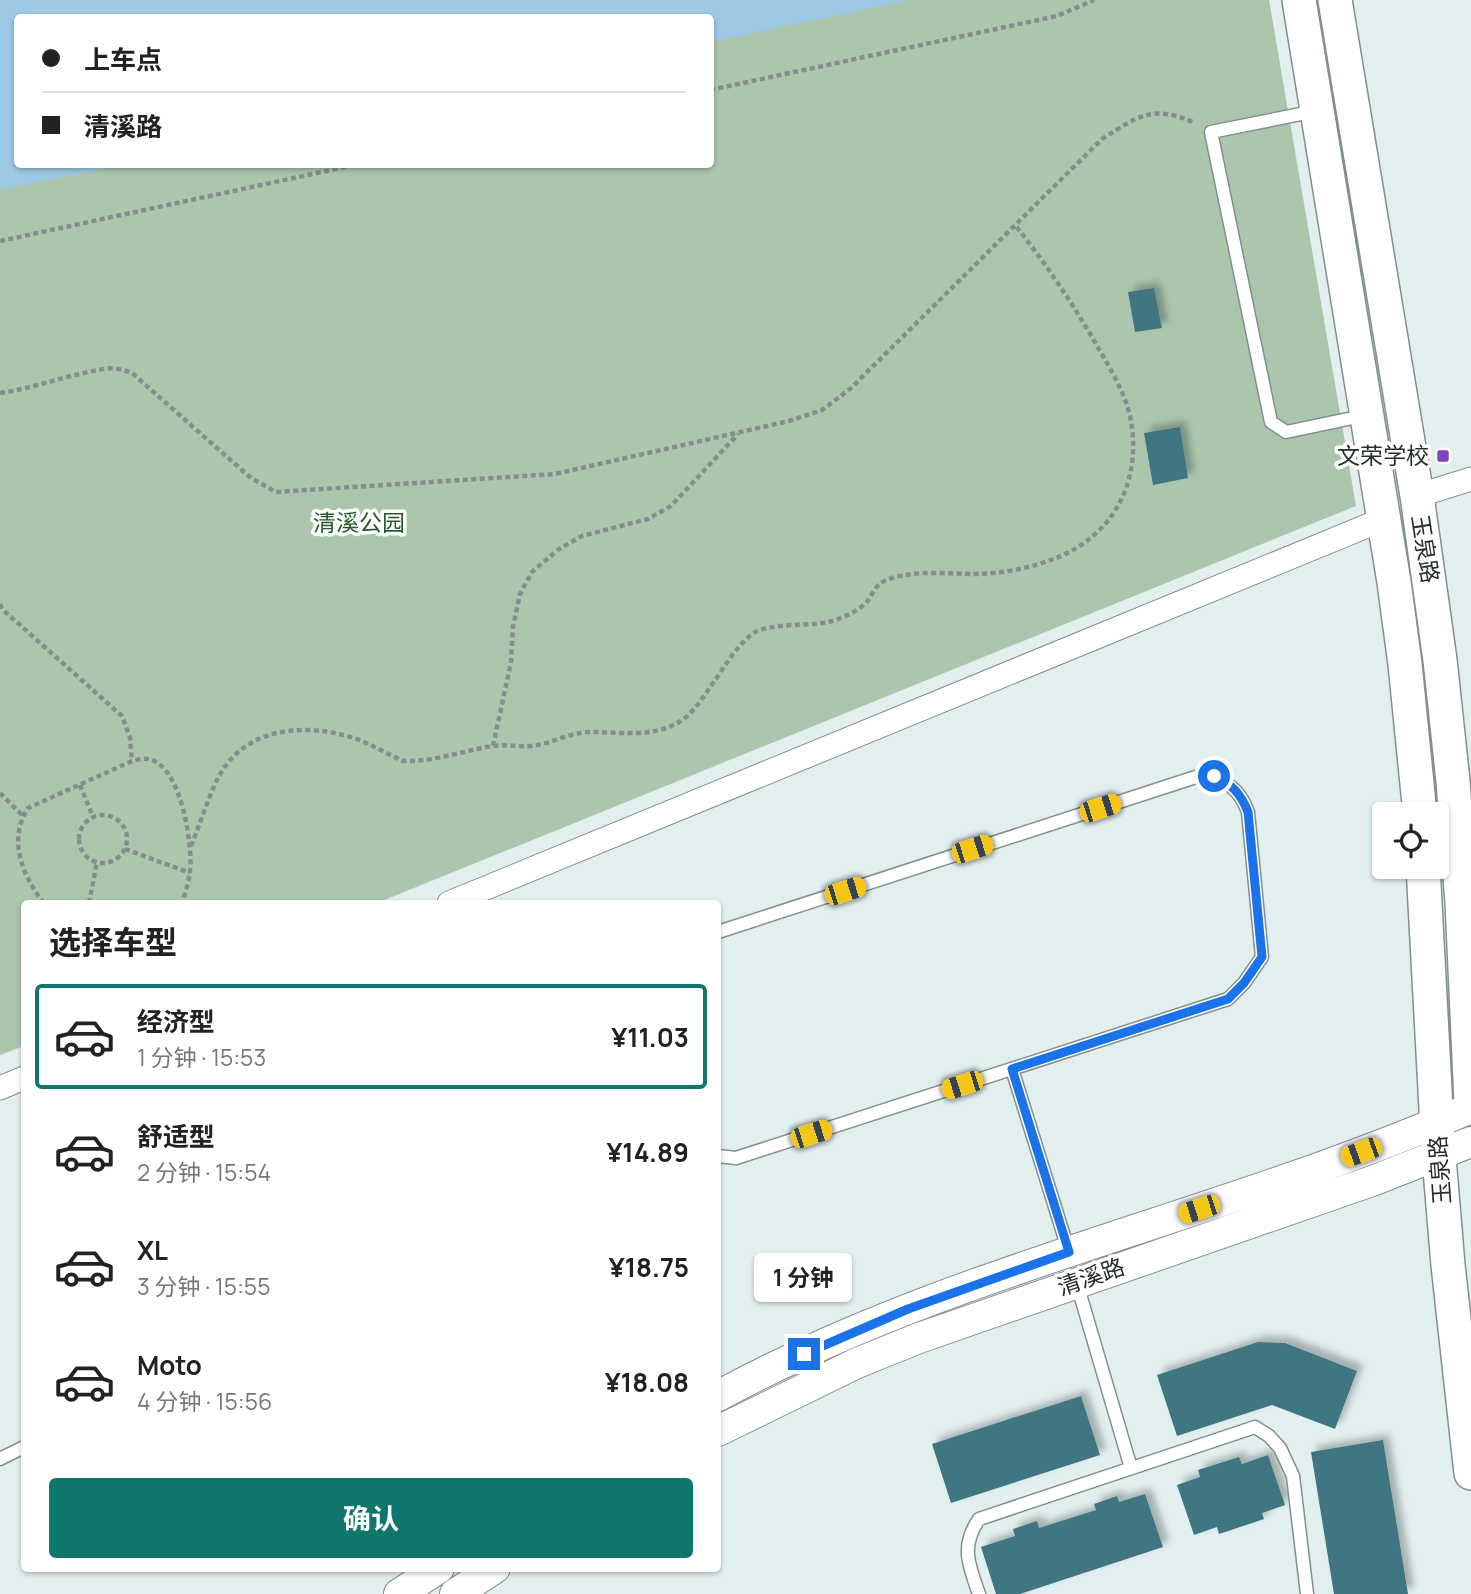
<!DOCTYPE html>
<html lang="zh">
<head>
<meta charset="utf-8">
<style>
	:root { --surface:#fff; --page:#f2f2f2; --text:#222; --muted:#767676; --line:#e0e0e0; --accent:#0f766e }
	body { margin:0; font-family:Manrope,"Noto Sans SC",sans-serif; background:var(--page); color:var(--text); height:100vh; display:flex; flex-direction:column; font-size:26px; white-space:nowrap }
	* { box-sizing:border-box; margin:0 }
	p { font-size:23px; color:var(--muted) }
	.icon { flex:none; width:38px; height:38px; fill:none; stroke:currentColor; stroke-width:2; stroke-linecap:round; stroke-linejoin:round }
	.map { position:relative; flex:1; overflow:hidden }
	.sheet { position:absolute; left:21px; top:900px; width:700px; height:672px; display:flex; flex-direction:column; background:var(--surface); border-radius:7px; box-shadow:0 2px 5px #0004 }
	.sheet>* { flex:none }
	.hud { position:absolute; left:14px; top:14px; width:700px; height:154px; border-radius:7px; box-shadow:0 2px 5px #0004; display:grid; align-content:center; height:154px; padding:0 28px; background:var(--surface) }
	.tools { position:absolute; left:1372px; top:802px; display:grid; gap:14px }
	.tools a { display:grid; place-items:center; width:77px; height:77px; border-radius:7px; background:var(--surface); box-shadow:0 2px 5px #0004; font-size:35px }
	.end { position:absolute; width:32px; height:32px; margin:-16px; border:9px solid #1a73e8; background:#fff; box-shadow:0 0 0 4px #fff }
	.from { border-radius:50% }
	.bubble { position:absolute; height:49px; border-radius:7px; background:var(--surface); box-shadow:0 2px 5px #0004; font-size:23px; font-weight:700; line-height:49px; text-align:center }
	.car { position:absolute; width:21px; height:42px; margin:-21px -10px; border-radius:9px; box-shadow:0 0 5px 2px #0007; background:linear-gradient(#f5c518 24%,#345 0 40%,#f5c518 0 76%,#345 0 86%,#f5c518 0) }
	.hud b { display:flex; align-items:center; gap:24px; height:66px; font-size:26px }
	.hud b+b { border-top:2px solid var(--line) }
	.hud i { width:18px; height:18px; background:var(--text) }
	ul { padding:0; list-style:none }
	li { display:flex; align-items:center; gap:21px; height:105px; margin:0 14px 10px; padding:0 14px; border:4px solid transparent; border-radius:7px }
	li div { flex:1 }
	li b { display:block; font-size:26px }
	li em { font-style:normal; font-weight:700 }
	li.selected { border-color:var(--accent) }
	li>.icon { width:63px; height:63px; stroke-width:1.5 }
	h2 { padding:0 28px; font-size:32px; line-height:84px }
	.button { display:flex; gap:14px; margin-top:auto; padding:14px 28px }
	.button a { flex:1; height:80px; border-radius:7px; background:var(--accent); color:#fff; font-size:28px; font-weight:700; line-height:80px; text-align:center }
	.map>svg:first-child { display:block }
</style>
</head>
<body>
<div class="map">
<svg width="1471" height="1594" viewBox="0 0 1471 1594">
	<defs>
		<filter id="shadow"><feDropShadow dx="6" dy="-6" stdDeviation="3.5" flood-color="#0004"/></filter>
	</defs>
	<rect width="100%" height="100%" fill="#e1efee"/>
	<path fill="#acc6ae" fill-rule="evenodd" d="M0,0H1269L1356,506L377,903H24V1046L0,1055ZM18,18H710V164H18Z"/>
	<path fill="#9dc9e5" d="M0,0H910L711,42L710,18H18V164L123,165L0,190Z"/>
	<path fill="#407682" filter="url(#shadow)" d="M1154,288L1162,328L1135,332L1128,292Z
		M1180,427L1188,478L1153,485L1144,433Z
		M1258,1342L1285,1343L1357,1371L1335,1429L1272,1405L1177,1436L1157,1375Z
		M1081,1396L1100,1455L951,1503L932,1444Z
		M1383,1440L1408,1594H1334L1311,1452Z
		M1268,1455L1285,1505L1262,1513L1264,1519L1219,1534L1217,1527L1194,1535L1177,1485L1200,1477L1198,1470L1239,1457L1242,1464Z
		M1145,1494L1163,1547L1020,1594H996L981,1547L1015,1536L1013,1529L1037,1521L1039,1528L1096,1510L1094,1504L1117,1496L1119,1502Z"/>
	<g fill="none" stroke-linecap="round" stroke-linejoin="round">
		<g stroke="#838f8e" stroke-width="15">
			<path id="service" d="M1316,111L1211,132L1271,422L1286,432L1367,415
				M718,932L1202,775C1226,778 1240,790 1248,812L1262,957L1244,983L1228,999L736,1158L718,1156
				M1012,1069L1069,1252
				M1077,1284L1131,1468
				M0,1459L24,1447
				M979,1594C969,1565 960,1547 979,1519L1255,1427L1269,1436L1280,1448L1293,1476L1307,1594"/>
		</g>
		<g stroke="#838f8e" stroke-width="25">
			<path id="minor" d="M1417,496L1471,479
				M449,903L1384,519
				M0,1088L24,1078"/>
		</g>
		<g stroke="#838f8e" stroke-width="32">
			<path id="tertiary" d="M718,1396C955,1267 1225,1216 1471,1108
				M718,1431L857,1363L919,1338L1372,1181L1471,1142
				M399,1594L439,1568
				M455,1594L495,1568"/>
		</g>
		<g stroke="#838f8e" stroke-width="36">
			<path id="secondary" d="M1299,0L1394,582L1405,664L1420,814
				M1335,0L1417,496L1440,660L1453,781L1462,903L1471,1102
				M1423,866L1438,1146L1448,1265L1471,1473"/>
		</g>
		<path stroke="#858e8e" stroke-width="4.5" stroke-dasharray="5 3.5" stroke-linecap="butt" d="M710,90L1057,16L1094,0
			M0,241L359,164
			M0,393C36,388 69,374 105,369C114,367 124,370 132,373L251,478L276,492L555,474L789,421L822,410L850,389L1102,139C1138,116 1153,104 1195,123
			M0,604L2,609L122,716L130,738L132,761
			M493,746L511,662L513,627L520,594L532,572L559,549L582,536L648,519L671,506L738,434
			M80,785L93,817
			M0,793L23,816
			M79 839a24 24 0 1 1 48 0a24 24 0 1 1-48 0Z
			M191,846C200,824 207,801 217,780C243,727 303,722 354,738C371,744 387,754 403,761C434,762 462,751 492,746C505,744 518,747 531,746C551,744 570,732 591,732C620,732 653,738 679,722C706,707 732,640 760,630C787,621 818,629 843,617C851,614 861,608 867,602C871,597 874,588 880,584C885,579 899,576 906,575C928,571 951,574 974,574C1001,574 1031,568 1056,558C1080,549 1103,531 1116,509C1134,480 1137,444 1129,412C1123,390 1111,370 1100,351C1075,307 1047,265 1015,225
			M125,849L190,873
			M44,903C23,877 7,840 28,808L132,761C136,760 143,758 148,759C181,764 193,845 190,871C189,882 185,893 182,903
			M89,903L97,862"/>
		<use href="#service" stroke="#fff" stroke-width="12"/>
		<use href="#minor" stroke="#fff" stroke-width="23"/>
		<use href="#tertiary" stroke="#fff" stroke-width="30"/>
		<use href="#secondary" stroke="#fff" stroke-width="33"/>
	</g>
	<g fill="none" stroke-linecap="round" stroke-linejoin="round">
		<path stroke="#1a73e8" stroke-width="9" d="M804,1354L908,1309L1069,1252L1012,1069L1228,999L1244,983L1262,957L1248,812C1241,794 1232,784 1214,776"/>
	</g>
	<rect fill="#7f45bc" stroke="#fff" stroke-width="2.5" x="1436" y="449" width="14" height="14" rx="3.5"/>
	<g text-anchor="middle" stroke-width="7" stroke-linejoin="round" paint-order="stroke">
		<g font-size="23" fill="#272c2c" stroke="#fff" text-anchor="end">
			<text x="1429" y="464">文荣学校</text>
		</g>
		<g font-size="23" fill="#26592d" stroke="#fff">
			<text x="359" y="531">清溪公园</text>
		</g>
		<g font-size="23" fill="#272c2c" stroke="#fff">
			<text transform="translate(1425 549) rotate(81)" y="8">玉泉路</text>
			<text transform="translate(1440 1170) rotate(-94)" y="8">玉泉路</text>
			<text transform="translate(1091 1277) rotate(-19)" y="8">清溪路</text>
		</g>
	</g>
</svg>
<div class="tools">
<a><svg class="icon" aria-label="locate" viewBox="0 0 24 24"><circle cx="12" cy="12" r="6"/><path d="M12 2v4M12 18v4M2 12h4M18 12h4"/></svg></a>
</div>
<i class="end from" style="left:1214px;top:776px"></i>
<i class="end" style="left:804px;top:1354px"></i>
<div class="bubble" style="left:754px;top:1253px;width:98px">1 分钟</div>
<i class="car" style="left:1100px;top:808px;rotate:72deg"></i>
<i class="car" style="left:972px;top:849px;rotate:72deg"></i>
<i class="car" style="left:845px;top:891px;rotate:72deg"></i>
<i class="car" style="left:962px;top:1085px;rotate:252deg"></i>
<i class="car" style="left:811px;top:1134px;rotate:72deg"></i>
<i class="car" style="left:1361px;top:1152px;rotate:250deg"></i>
<i class="car" style="left:1199px;top:1209px;rotate:252deg"></i>
<div class="hud">
<b><i class="from"></i>上车点</b>
<b><i></i>清溪路</b>
</div>
<section class="sheet">
<h2>选择车型</h2>
<ul>
<li class="selected"><svg class="icon" aria-label="car" viewBox="0 0 24 24"><path d="M5 17H2v-5l4-1 3-4h7l3 4 3 1v5h-3M9 17h6M6 11h13"/><circle cx="7" cy="17" r="2"/><circle cx="17" cy="17" r="2"/></svg><div><b>经济型</b><p>1 分钟 · 15:53</p></div><em>¥11.03</em></li>
<li><svg class="icon" aria-label="car" viewBox="0 0 24 24"><path d="M5 17H2v-5l4-1 3-4h7l3 4 3 1v5h-3M9 17h6M6 11h13"/><circle cx="7" cy="17" r="2"/><circle cx="17" cy="17" r="2"/></svg><div><b>舒适型</b><p>2 分钟 · 15:54</p></div><em>¥14.89</em></li>
<li><svg class="icon" aria-label="car" viewBox="0 0 24 24"><path d="M5 17H2v-5l4-1 3-4h7l3 4 3 1v5h-3M9 17h6M6 11h13"/><circle cx="7" cy="17" r="2"/><circle cx="17" cy="17" r="2"/></svg><div><b>XL</b><p>3 分钟 · 15:55</p></div><em>¥18.75</em></li>
<li><svg class="icon" aria-label="car" viewBox="0 0 24 24"><path d="M5 17H2v-5l4-1 3-4h7l3 4 3 1v5h-3M9 17h6M6 11h13"/><circle cx="7" cy="17" r="2"/><circle cx="17" cy="17" r="2"/></svg><div><b>Moto</b><p>4 分钟 · 15:56</p></div><em>¥18.08</em></li>
</ul>
<div class="button"><a>确认</a></div>
</section>
</div>
</body>
</html>
